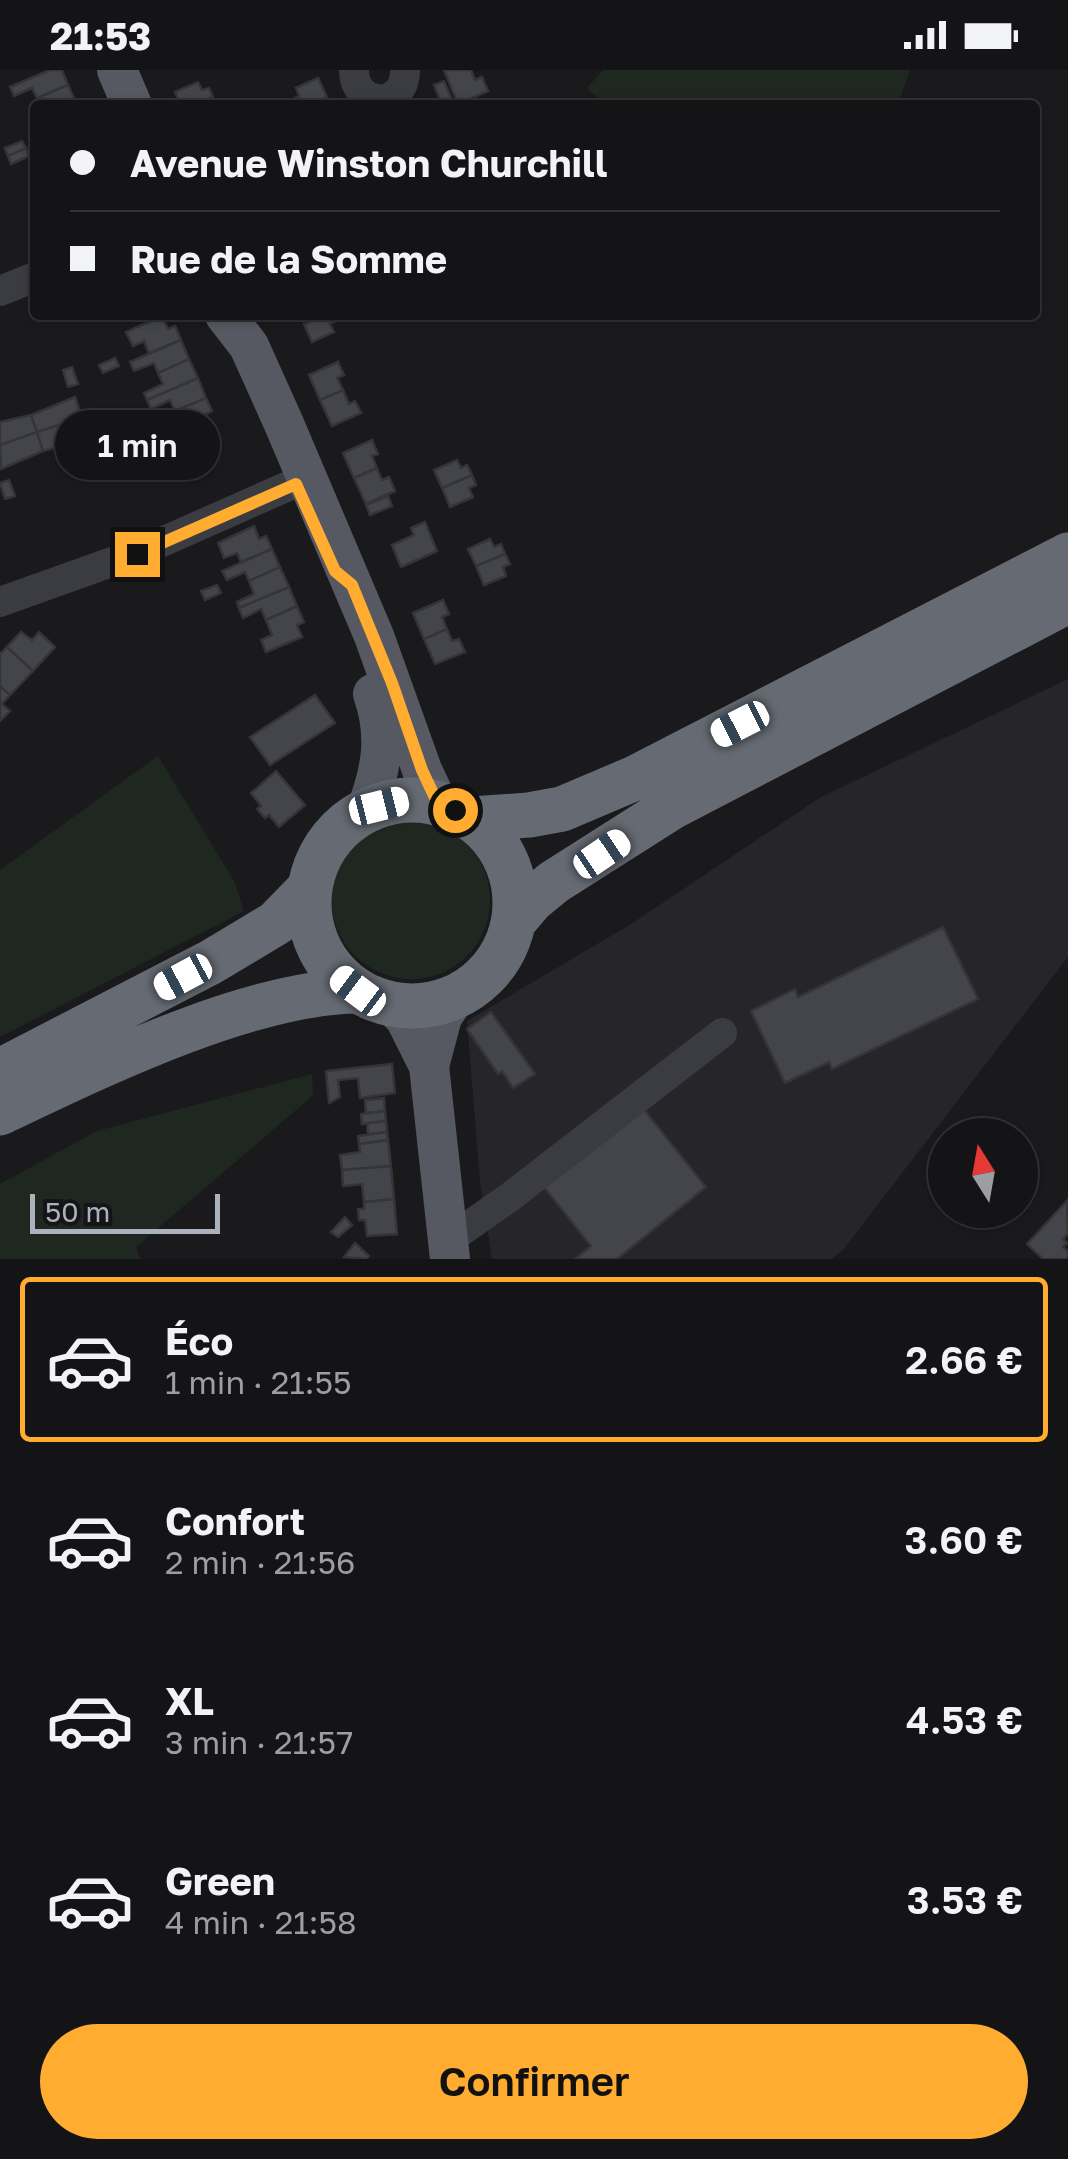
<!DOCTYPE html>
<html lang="fr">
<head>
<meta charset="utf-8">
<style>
	:root { --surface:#141416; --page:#212123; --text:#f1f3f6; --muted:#9d9ea1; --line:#333335; --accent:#ffac30 }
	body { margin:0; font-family:"Golos Text",sans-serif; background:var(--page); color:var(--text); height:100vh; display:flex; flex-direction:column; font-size:38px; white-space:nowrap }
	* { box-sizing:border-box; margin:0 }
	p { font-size:32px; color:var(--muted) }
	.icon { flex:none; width:55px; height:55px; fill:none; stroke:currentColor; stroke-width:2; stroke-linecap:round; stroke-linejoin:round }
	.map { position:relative; height:1189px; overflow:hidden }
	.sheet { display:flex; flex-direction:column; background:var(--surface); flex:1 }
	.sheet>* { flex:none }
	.guide { position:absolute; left:30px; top:30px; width:1010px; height:220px; border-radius:10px; box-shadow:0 2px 8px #0004,0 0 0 2px var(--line); display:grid; align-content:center; height:220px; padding:0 40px; background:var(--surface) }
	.needle { width:65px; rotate:349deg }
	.controls { position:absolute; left:928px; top:1048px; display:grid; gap:20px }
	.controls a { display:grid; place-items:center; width:110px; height:110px; border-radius:50%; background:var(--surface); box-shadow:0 2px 8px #0004,0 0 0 2px var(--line); font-size:50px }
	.scale { position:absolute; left:30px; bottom:25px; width:190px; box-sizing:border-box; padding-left:10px; border:5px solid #acb2bd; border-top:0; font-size:28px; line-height:35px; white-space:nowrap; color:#acb2bd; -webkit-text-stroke:8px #151518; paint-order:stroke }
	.end { position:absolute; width:45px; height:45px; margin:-22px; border:12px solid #ffac30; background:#111; box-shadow:0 0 0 5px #111 }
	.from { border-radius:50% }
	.bubble { position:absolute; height:70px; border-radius:35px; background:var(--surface); box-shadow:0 2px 8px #0004,0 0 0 2px var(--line); font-size:32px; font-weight:600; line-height:70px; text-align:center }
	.car { position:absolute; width:30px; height:60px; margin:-30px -15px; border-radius:12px; box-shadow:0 0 8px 2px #0007; background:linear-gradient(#fff 24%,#345 0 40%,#fff 0 76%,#345 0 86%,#fff 0) }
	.guide b { display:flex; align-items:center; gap:35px; height:95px; font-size:38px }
	.guide b+b { border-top:2px solid var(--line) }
	.guide i { width:25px; height:25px; background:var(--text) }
	ul { padding:18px 0 0; list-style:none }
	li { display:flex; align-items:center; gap:30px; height:165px; margin:0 20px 15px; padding:0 20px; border:5px solid transparent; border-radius:10px }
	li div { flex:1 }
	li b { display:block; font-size:38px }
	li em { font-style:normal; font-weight:600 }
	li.current { border-color:var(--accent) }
	li>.icon { width:90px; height:90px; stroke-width:1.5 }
	.action { display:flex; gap:20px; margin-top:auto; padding:20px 40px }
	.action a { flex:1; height:115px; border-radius:60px; background:var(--accent); color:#111; font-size:40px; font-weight:600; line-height:115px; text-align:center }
	.status { display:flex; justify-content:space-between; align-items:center; height:70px; padding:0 50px; background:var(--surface); direction:ltr }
	.status svg { height:28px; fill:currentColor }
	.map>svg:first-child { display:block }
</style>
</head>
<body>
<div class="status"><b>21:53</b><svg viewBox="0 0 49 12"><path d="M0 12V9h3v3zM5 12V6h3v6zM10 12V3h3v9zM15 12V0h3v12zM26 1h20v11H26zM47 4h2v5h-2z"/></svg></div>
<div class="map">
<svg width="1068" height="1189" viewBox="0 0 1068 1189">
	<rect width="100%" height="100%" fill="#1a1a1d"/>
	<path fill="#26262a" d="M1068,609V887L843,1180L832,1189H492L480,1111L467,951L631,854L821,727Z"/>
	<path fill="#1f2820" d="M603,0H910L898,35H607L587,18Z
		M158,686L234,811L244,841L0,967V800Z
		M332 830a79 79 0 1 1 158 0a79 79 0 1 1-158 0Z
		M312,1004L313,1023L310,1028L136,1177L140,1189H0V1114L97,1061Z"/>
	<path fill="#44454a" stroke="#343439" stroke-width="2.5" d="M50,0H62L68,15L37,28L32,18L14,26L10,17Z
		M444,0H471L475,10L482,7L488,21L458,34Z
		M318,8L327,27L308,35H296L293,29L299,26L296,18Z
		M444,11L452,30L442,34L434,15Z
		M198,12L202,20L209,18L213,27L196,35H180L175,22Z
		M68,15L76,33L40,35L37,28Z
		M22,71L26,78L8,86L5,78Z
		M26,78L29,86L11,94L8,86Z
		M323,245H334L336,251L330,254L334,262L312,272L304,254Z
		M162,246L168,259L175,256L181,270L149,283L144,271L133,276L126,262Z
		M181,270L189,289L158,303L154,293L134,301L130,292Z
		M115,288L119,296L103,303L99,295Z
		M189,289L198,308L147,330L144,323L163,314L158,303Z
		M338,292L344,305L337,308L343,320L320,330L309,305Z
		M72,297L78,314L68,317L63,300Z
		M198,308L206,328L175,341L170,330L151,339L147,330Z
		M343,320L349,334L355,331L361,343L332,356L320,330Z
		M75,327L82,348L37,362L31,345Z
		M206,328L212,341L206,344L211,357L175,373L169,359L180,353L175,341Z
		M31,345L37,362L0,375V352Z
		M141,346L145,354L129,361L125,353Z
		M82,348L89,369L43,381L37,362Z
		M37,362L43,381L1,399L0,375Z
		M372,370L378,384L372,386L377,398L354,408L343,383Z
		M100,379L105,396L96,399L90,383Z
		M457,390L461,398L467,395L472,405L442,418L434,400Z
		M377,398L382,410L389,407L395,421L366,434L354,408Z
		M472,405L476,415L469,418L473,427L450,437L442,418Z
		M9,410L15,426L5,429L0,413Z
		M388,426L392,436L370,445L366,435Z
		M425,452L437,481L401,497L392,475L414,465L411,458Z
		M254,456L259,469L266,466L272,479L241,492L237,483L224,488L218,473Z
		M490,469L494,477L501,474L505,484L476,496L468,479Z
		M272,479L280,497L249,511L245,502L227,510L222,501Z
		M505,484L510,494L503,497L506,506L484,515L476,496Z
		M280,497L289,517L239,538L237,532L254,524L249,511Z
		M217,515L221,523L205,530L201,521Z
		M289,517L297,536L266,550L261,539L243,548L239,538Z
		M443,530L449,544L442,547L447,559L424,569L413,543Z
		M297,536L304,552L297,555L302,567L266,582L261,570L272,565L266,550Z
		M447,559L452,571L459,569L465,582L435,594L424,569Z
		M21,562L32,570L39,562L55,577L33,601L7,577Z
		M7,577L33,601L10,625L0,616V584Z
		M0,616L10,625L2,634L10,641L0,651Z
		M315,625L335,653L270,695L250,667Z
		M276,701L305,735L279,757L269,745L265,748L257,739L261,736L251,723Z
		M943,857L978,929L832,999L829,992L785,1013L751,941L795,919L798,927Z
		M491,942L535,1004L513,1018L502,1001L498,1004L467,959Z
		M392,994L395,1023L360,1028L358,1008L338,1010L340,1027L329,1033L326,1001Z
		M384,1028L385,1041L366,1043L365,1030Z
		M642,1037L706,1117L617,1189H575L591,1176L544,1117Z
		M385,1041L386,1051L362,1054L361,1044Z
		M386,1051L387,1062L368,1064L367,1053Z
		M387,1062L388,1070L359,1074L358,1066Z
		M388,1070L391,1096L342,1100L340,1085L360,1082L359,1074Z
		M391,1096L394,1129L364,1132L362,1114L343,1116L342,1100Z
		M394,1129L397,1164L367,1166L365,1150H359L358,1139H364V1132Z
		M1067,1131L1068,1163L1063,1169L1067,1173L1063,1177L1068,1181V1189H1043L1027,1174Z
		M345,1147L352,1155L338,1167L331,1162Z
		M355,1173L369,1186L366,1189L344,1187Z"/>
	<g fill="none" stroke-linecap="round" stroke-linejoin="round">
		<path stroke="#3b3c42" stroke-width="30" d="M354,0C354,39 406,39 405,0
			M0,221L35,207
			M0,532L137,483L286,417
			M450,1169L510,1127L722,963"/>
		<path stroke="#565961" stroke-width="40" d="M117,0L132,35
			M225,245L249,276L284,354L374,566L422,700L438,734
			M366,741C381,701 388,667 373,624
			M391,934L405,948L429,996
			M450,1189L429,996L442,947L456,926"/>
		<path stroke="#666b73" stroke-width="45" d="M309 833a103 103 0 1 1 206 0a103 103 0 1 1-206 0Z
			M471,749L529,745L562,739L635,708L1068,485
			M514,851L532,830L554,812L672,737L1068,531
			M0,1001L211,892L276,853L310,818
			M0,1043C99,996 249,922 358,921"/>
	</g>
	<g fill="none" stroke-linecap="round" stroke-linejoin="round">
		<path stroke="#ffac30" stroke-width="12" d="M137,484L296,414L335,501L352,515L392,613L422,700L438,734L455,740"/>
	</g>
</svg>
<div class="controls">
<a><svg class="needle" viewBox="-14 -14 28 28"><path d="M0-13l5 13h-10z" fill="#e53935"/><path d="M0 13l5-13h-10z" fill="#9d9ea1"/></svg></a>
</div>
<div class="scale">50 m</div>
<i class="end from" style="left:455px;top:740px"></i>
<i class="end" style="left:137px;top:484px"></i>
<div class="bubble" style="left:55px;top:340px;width:165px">1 min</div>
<i class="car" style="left:740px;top:654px;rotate:243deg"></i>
<i class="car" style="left:379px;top:736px;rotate:76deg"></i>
<i class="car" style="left:602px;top:784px;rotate:56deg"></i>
<i class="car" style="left:183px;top:907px;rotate:242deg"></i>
<i class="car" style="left:358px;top:921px;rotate:307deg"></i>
<div class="guide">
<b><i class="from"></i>Avenue Winston Churchill</b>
<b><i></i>Rue de la Somme</b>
</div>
</div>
<section class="sheet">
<ul>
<li class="current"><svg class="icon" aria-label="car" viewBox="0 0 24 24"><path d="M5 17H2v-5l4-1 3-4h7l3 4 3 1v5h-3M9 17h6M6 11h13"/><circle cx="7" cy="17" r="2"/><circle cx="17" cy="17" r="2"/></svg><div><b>Éco</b><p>1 min · 21:55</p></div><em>2.66 €</em></li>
<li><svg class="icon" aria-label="car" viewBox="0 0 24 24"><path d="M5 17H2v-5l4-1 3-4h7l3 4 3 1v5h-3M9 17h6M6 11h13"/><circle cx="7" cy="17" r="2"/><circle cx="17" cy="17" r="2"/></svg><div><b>Confort</b><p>2 min · 21:56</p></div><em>3.60 €</em></li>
<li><svg class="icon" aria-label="car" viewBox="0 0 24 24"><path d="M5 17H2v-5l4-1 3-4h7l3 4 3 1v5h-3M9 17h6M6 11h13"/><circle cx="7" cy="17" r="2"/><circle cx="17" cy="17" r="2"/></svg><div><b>XL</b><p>3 min · 21:57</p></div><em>4.53 €</em></li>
<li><svg class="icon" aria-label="car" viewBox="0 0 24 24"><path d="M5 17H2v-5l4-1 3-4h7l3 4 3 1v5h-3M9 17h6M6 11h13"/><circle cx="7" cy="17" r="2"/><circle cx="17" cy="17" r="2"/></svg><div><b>Green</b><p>4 min · 21:58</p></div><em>3.53 €</em></li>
</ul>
<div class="action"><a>Confirmer</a></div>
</section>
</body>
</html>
